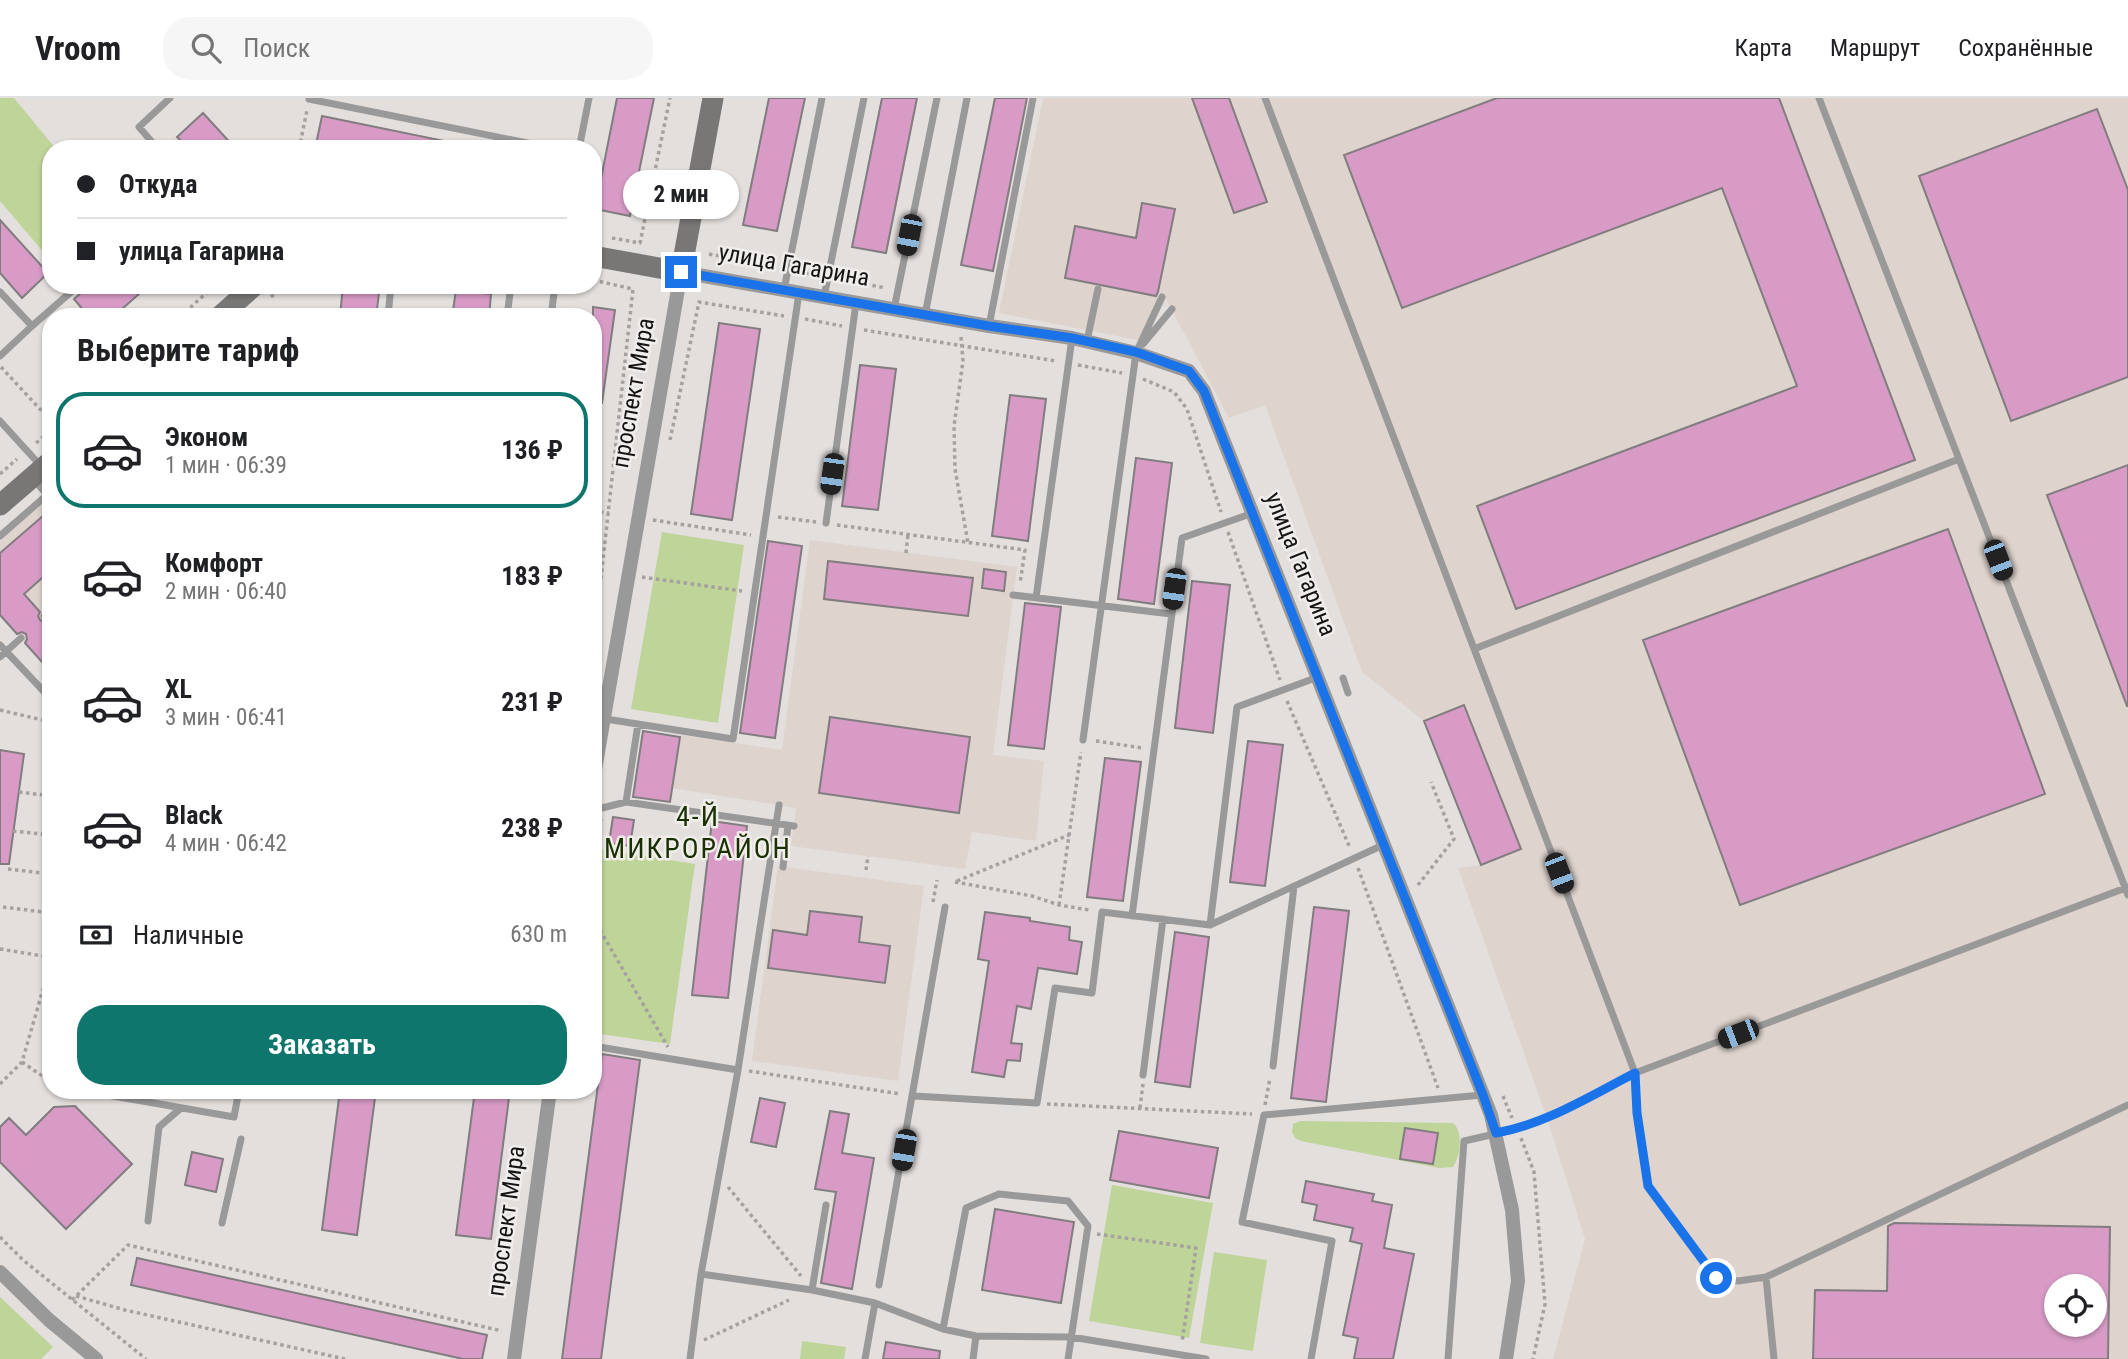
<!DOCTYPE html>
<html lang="ru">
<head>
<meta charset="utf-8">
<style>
	:root { --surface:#fff; --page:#f6f6f6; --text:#202124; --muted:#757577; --line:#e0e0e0; --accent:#0f766e }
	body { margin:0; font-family:"Roboto Condensed",sans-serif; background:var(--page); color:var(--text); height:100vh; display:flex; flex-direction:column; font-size:26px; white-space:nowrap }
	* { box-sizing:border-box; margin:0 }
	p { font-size:23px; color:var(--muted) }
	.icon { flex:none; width:38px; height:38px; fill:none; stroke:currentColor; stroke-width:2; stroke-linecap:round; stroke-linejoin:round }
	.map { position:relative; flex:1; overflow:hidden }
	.side { position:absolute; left:42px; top:210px; width:560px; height:791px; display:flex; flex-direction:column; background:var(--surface); border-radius:28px; box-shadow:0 2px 5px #0004 }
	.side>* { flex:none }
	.guide { position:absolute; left:42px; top:42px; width:560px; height:154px; border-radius:28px; box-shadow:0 2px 5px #0004; display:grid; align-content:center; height:154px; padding:0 35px; background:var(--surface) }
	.fabs { position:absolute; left:2044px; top:1176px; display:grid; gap:14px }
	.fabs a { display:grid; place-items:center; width:63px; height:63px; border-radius:50%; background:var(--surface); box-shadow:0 2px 5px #0004; font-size:35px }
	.end { position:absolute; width:32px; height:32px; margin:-16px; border:9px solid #1a73e8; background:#fff; box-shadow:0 0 0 4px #fff }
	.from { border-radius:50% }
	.bubble { position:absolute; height:49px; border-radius:24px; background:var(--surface); box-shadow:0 2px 5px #0004; font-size:23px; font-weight:700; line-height:49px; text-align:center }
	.car { position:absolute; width:21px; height:42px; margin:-21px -10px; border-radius:9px; box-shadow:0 0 5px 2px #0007; background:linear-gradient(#222 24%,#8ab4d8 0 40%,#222 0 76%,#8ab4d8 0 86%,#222 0) }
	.guide b { display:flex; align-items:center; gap:24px; height:66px; font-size:26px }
	.guide b+b { border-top:2px solid var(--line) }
	.guide i { width:18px; height:18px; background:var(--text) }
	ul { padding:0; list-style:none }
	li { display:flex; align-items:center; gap:21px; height:116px; margin:0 14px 10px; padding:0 21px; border:4px solid transparent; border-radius:28px }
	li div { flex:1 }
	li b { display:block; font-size:26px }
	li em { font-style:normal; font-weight:700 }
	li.selected { border-color:var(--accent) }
	li>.icon { width:63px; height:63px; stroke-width:1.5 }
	h2 { padding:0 35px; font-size:32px; line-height:84px }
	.pay { display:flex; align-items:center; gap:18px; height:77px; padding:0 35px; font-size:26px }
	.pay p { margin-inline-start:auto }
	.action { display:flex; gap:14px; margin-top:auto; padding:14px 35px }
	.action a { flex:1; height:80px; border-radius:28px; background:var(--accent); color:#fff; font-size:28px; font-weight:700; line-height:80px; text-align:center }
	header { display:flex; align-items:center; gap:42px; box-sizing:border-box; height:98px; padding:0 35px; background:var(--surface); border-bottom:2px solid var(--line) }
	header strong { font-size:33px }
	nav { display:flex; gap:38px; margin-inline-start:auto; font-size:24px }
	.search { width:490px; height:63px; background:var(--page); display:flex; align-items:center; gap:18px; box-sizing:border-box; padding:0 24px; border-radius:28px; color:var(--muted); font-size:26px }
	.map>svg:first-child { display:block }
</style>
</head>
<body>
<header>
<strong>Vroom</strong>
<div class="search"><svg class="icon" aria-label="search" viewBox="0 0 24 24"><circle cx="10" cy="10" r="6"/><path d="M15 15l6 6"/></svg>Поиск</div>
<nav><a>Карта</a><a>Маршрут</a><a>Сохранённые</a></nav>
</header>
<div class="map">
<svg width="2128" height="1261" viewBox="0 0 2128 1261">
	<rect width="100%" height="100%" fill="#e3dfdd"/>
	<path fill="#ded3cd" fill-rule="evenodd" d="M1043,0H2128V1261H1553L1585,1141L1547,1020L1458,770L1481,767L1424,623L1362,574L1265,307L1229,320L1166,201L1143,243L999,215ZM2056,1188H2095V1227H2056Z
		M51,398V574L0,517V443Z
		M810,442L1017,469L993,657L1044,663L1036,743L972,734L965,771L791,748L796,710L672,690L681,637L782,652Z
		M778,768L924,788L898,983L752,963Z"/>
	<path fill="#bfd499" d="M0,0H14L56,51H51V163L0,103Z
		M662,434L744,447L718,625L631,611Z
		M600,751L695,766L670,946L593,935V797Z
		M1300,1023L1453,1025C1464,1034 1460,1059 1453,1069L1439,1070L1301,1043L1295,1040L1292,1034L1293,1026Z
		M1112,1087L1213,1105L1189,1240L1089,1223Z
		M1214,1154L1267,1162L1253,1253L1200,1245Z
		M0,1199L53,1249L41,1261H0Z
		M802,1243L846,1249L844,1261H800Z"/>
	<path fill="#d79bc6" stroke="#817d7f" stroke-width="2" fill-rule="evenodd" d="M617,0H654L630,118L595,111Z
		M769,0H805L777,133L743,127Z
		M882,0H917L886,155L852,149Z
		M995,0H1027L993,173L961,167Z
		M1192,0H1229L1267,104L1234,115Z
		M1497,0H1779L1915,362L1516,511L1477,408L1797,288L1722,90L1402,210L1344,57Z
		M2097,11L2128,92V279L2011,323L1919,78Z
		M203,15L236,51H189L177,39Z
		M322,18L449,44L448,51H315Z
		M1142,105L1175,111L1158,194L1156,198L1065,180L1075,128L1136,140Z
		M0,122L48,175L22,200L0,175Z
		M90,187H149L113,219H89L74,201Z
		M343,187H380L376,219H340Z
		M456,192L491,196L489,219H452Z
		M593,209L615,212L602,305L593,304Z
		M719,225L760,231L732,422L691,416Z
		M860,267L896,271L878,412L842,408Z
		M1010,297L1046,301L1028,443L992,438Z
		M1136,360L1172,365L1154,506L1118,501Z
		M2128,367V608H2127L2047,397Z
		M51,411V472L24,496L40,514L38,518L40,522L44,524L48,523L51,526V574L25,545L27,541L26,536L22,534L17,536L0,517V455Z
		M1948,431L2045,696L1740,807L1643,542Z
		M768,443L802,448L775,640L740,635Z
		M828,463L973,480L968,518L824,501Z
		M984,471L1006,474L1004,493L982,490Z
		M1192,483L1230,487L1213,635L1175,630Z
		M1025,505L1061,509L1044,651L1008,647Z
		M1464,607L1521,751L1481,767L1424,623Z
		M830,619L970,639L959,715L819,695Z
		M643,633L680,639L670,704L633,699Z
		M1248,643L1283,647L1265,788L1230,784Z
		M0,652L24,656L9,766H0Z
		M1105,660L1141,664L1123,803L1087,799Z
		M613,719L634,722L630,748L609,745Z
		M712,723L747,728L728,900L692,897Z
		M1314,809L1349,813L1326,1004L1291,1000Z
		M810,813L862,819L859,844L890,848L885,885L768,870L773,832L807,837Z
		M985,814L1030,820V823L1070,829L1069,842L1082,844L1077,876L1038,870L1031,911L1017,908L1011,945L1022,946L1020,963L1007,962L1004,979L972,974L989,863L978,861Z
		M1175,834L1209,839L1190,989L1155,984Z
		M602,956L640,962L601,1261H562Z
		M340,992H376L357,1137L322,1132Z
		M475,992H510L491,1141L456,1137Z
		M760,1000L785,1005L776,1049L751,1044Z
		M75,1008L132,1066L66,1131L0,1064V1029L9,1020L26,1037L54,1009Z
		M830,1013L849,1016L842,1055L874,1060L852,1191L821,1185L836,1094L815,1091Z
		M1405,1030L1438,1035L1433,1066L1400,1061Z
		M1119,1033L1218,1050L1209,1100L1110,1082Z
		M192,1054L223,1061L216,1094L185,1087Z
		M1306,1083L1374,1096L1372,1103L1392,1107L1384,1150L1414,1156L1393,1261H1354L1358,1240L1343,1237L1362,1146L1350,1143L1353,1130L1314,1122L1317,1107L1302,1104Z
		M995,1111L1074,1124L1061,1205L982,1192Z
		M1894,1125L2110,1129L2108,1261H1813L1815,1192L1887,1193L1888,1128ZM2056,1188H2095V1227H2056Z
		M137,1160L487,1237L482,1261H463L131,1187Z
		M886,1244L940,1253L939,1261H883Z"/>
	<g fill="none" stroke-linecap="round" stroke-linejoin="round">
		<path stroke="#a4a19f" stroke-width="3.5" stroke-dasharray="3.5 3.5" stroke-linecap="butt" d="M299,51L307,12
			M612,140L640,145L670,0
			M709,156L776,169
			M800,174L817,177
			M838,181L886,190
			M593,182L633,191L593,552
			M271,199L285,187
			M180,219L215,187
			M805,221L842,228
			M864,232L1056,263
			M961,239L963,263L954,328L955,371L968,445
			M1078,267L1122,275
			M1,269L51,323
			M1143,281L1174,294L1187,311L1221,414
			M670,342L699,204L784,218
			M36,345L51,332
			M0,376L17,361
			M593,413L609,415
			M778,419L816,424
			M653,422L751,437
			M837,427L1025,452L1020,486
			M1228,434L1280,582
			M906,455L908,436
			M642,479L742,493
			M1287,603L1350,750
			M0,612L51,624
			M1096,643L1143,650
			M19,694L51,698
			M13,733L51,737
			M1358,770L1438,990
			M8,771L51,776
			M866,772L868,758
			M593,778L601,721
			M957,783L1069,737
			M955,784L1032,798L1059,807L1089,812
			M1418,787L1454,741L1431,684
			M933,804L937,782
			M1059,807L1081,654
			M3,809L51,815
			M593,820L668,949
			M0,851L49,859
			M22,964L51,984
			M749,973L901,996
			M0,986L22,964L46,881L51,882
			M1503,998L1512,1020
			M1047,1006L1252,1016
			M1265,1007L1270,980
			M1140,1010L1143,986
			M1521,1040L1534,1074L1545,1206L1533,1261
			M728,1089L801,1178
			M1097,1136L1196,1150L1182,1244
			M0,1139L23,1162L146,1261
			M76,1198L125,1212L345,1261
			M72,1202L128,1147L502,1233
			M704,1242L789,1202"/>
		<path stroke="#9a9999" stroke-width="7" d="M1265,0L1635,975L1637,1015L1648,1088L1716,1180L1738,1183L1766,1179L1774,1261
			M1819,0L2128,797
			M309,1L557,51
			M158,51L139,29L170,0
			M579,51L589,0
			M784,192L822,0
			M0,194L32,228L0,258
			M824,199L864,0
			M894,211L937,0
			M925,217L967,0
			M388,219L391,187
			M507,219L511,187
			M551,219L555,187
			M32,228L79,187
			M989,228L1033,0
			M1087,243L1098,191
			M1143,246L1172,211
			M0,323L40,367
			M33,381L51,401
			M826,425L856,205
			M0,438L47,397
			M1013,497L1171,516
			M1036,500L1072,240
			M44,518L51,512
			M0,547L51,601
			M1474,551L1959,361
			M0,559L21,540
			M1343,580L1348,595
			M593,619L733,641L799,195
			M1083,642L1136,255L1162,199
			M626,704L638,626
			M593,709L602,710L626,704L794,728
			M783,769L788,728
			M1132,818L1182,440L1253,415
			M1210,827L1237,609L1318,579
			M593,948L738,972
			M1273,968L1294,788
			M1143,977L1163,821
			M79,992L234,1019L239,992
			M914,998L1037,1005L1055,890L1092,895L1102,814L1210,827L1383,747
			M148,1123L159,1029L181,1010
			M222,1125L241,1041
			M701,1176L812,1192L875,1205L943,1231L976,1238L1071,1239L1206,1261
			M1766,1179L2128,1007
			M879,1187L945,809
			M812,1192L826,1107
			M943,1231L966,1110L999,1096L1068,1103L1088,1128L1068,1261
			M690,1261L701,1176L738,972L779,707
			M865,1261L875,1205
			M973,1261L976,1238
			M1311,1261L1332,1143L1242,1124L1264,1017L1482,997
			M1448,1261L1464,1043L1517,1031L1547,1020L1635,975L2128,789"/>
		<path stroke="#9a9999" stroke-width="14" d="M593,683L681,174L989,228L1072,240L1136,255L1189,273L1204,293L1491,1017L1512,1112L1518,1183L1506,1261
			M0,1174L49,1222L96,1261
			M514,1261L550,992"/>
		<path stroke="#797676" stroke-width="21" d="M593,158L681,174L713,0
			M219,219L255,187
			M0,407L51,363"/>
	</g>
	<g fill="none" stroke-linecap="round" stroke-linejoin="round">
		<path stroke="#1a73e8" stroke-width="9" d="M681,174L989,228L1072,240L1136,254L1189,273L1204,293L1483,997L1496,1035C1546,1026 1590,998 1635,975L1637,1015L1648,1088L1716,1180"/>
	</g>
	<g text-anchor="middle" stroke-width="5" stroke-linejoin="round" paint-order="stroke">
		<g font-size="24" fill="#151313" stroke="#f0edeb">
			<text transform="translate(794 167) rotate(10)" y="8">улица Гагарина</text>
			<text transform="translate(633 295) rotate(-80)" y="8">проспект Мира</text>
			<text transform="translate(1301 466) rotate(68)" y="8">улица Гагарина</text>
			<text transform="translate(506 1123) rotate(-82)" y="8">проспект Мира</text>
		</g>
		<g font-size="28" letter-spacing="2" fill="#193100" stroke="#f0edeb">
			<text x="698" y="728">4-Й<tspan x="698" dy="32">МИКРОРАЙОН</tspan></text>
		</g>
	</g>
</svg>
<div class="fabs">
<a><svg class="icon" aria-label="locate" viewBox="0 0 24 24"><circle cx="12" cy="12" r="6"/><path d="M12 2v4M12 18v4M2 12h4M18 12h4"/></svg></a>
</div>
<i class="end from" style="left:1716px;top:1180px"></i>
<i class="end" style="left:681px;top:174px"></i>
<div class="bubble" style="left:623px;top:72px;width:116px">2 мин</div>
<i class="car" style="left:909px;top:137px;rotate:191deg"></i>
<i class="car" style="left:832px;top:376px;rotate:188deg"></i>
<i class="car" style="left:1998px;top:462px;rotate:159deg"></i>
<i class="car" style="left:1174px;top:491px;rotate:188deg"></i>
<i class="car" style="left:1559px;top:775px;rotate:159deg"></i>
<i class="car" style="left:1738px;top:936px;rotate:249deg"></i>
<i class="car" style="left:904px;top:1052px;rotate:190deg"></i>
<div class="guide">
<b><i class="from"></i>Откуда</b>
<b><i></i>улица Гагарина</b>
</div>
<section class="side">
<h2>Выберите тариф</h2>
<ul>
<li class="selected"><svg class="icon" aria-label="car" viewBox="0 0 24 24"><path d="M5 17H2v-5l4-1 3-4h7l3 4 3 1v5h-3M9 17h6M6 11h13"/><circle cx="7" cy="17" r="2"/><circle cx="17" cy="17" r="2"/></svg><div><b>Эконом</b><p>1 мин · 06:39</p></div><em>136 ₽</em></li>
<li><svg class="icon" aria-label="car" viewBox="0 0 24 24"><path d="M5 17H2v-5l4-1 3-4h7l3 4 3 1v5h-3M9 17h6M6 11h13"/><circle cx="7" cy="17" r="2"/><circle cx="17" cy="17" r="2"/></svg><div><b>Комфорт</b><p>2 мин · 06:40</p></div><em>183 ₽</em></li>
<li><svg class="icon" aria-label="car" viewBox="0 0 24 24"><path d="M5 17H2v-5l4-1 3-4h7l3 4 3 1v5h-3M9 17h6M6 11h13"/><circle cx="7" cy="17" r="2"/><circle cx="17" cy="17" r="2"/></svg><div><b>XL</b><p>3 мин · 06:41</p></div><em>231 ₽</em></li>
<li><svg class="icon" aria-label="car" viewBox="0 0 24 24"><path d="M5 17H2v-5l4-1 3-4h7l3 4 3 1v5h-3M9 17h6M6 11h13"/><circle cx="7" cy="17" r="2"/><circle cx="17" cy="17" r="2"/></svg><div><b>Black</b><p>4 мин · 06:42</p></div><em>238 ₽</em></li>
</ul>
<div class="pay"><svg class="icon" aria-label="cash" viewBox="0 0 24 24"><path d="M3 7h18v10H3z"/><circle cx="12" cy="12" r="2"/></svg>Наличные<p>630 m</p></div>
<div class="action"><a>Заказать</a></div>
</section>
</div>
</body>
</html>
